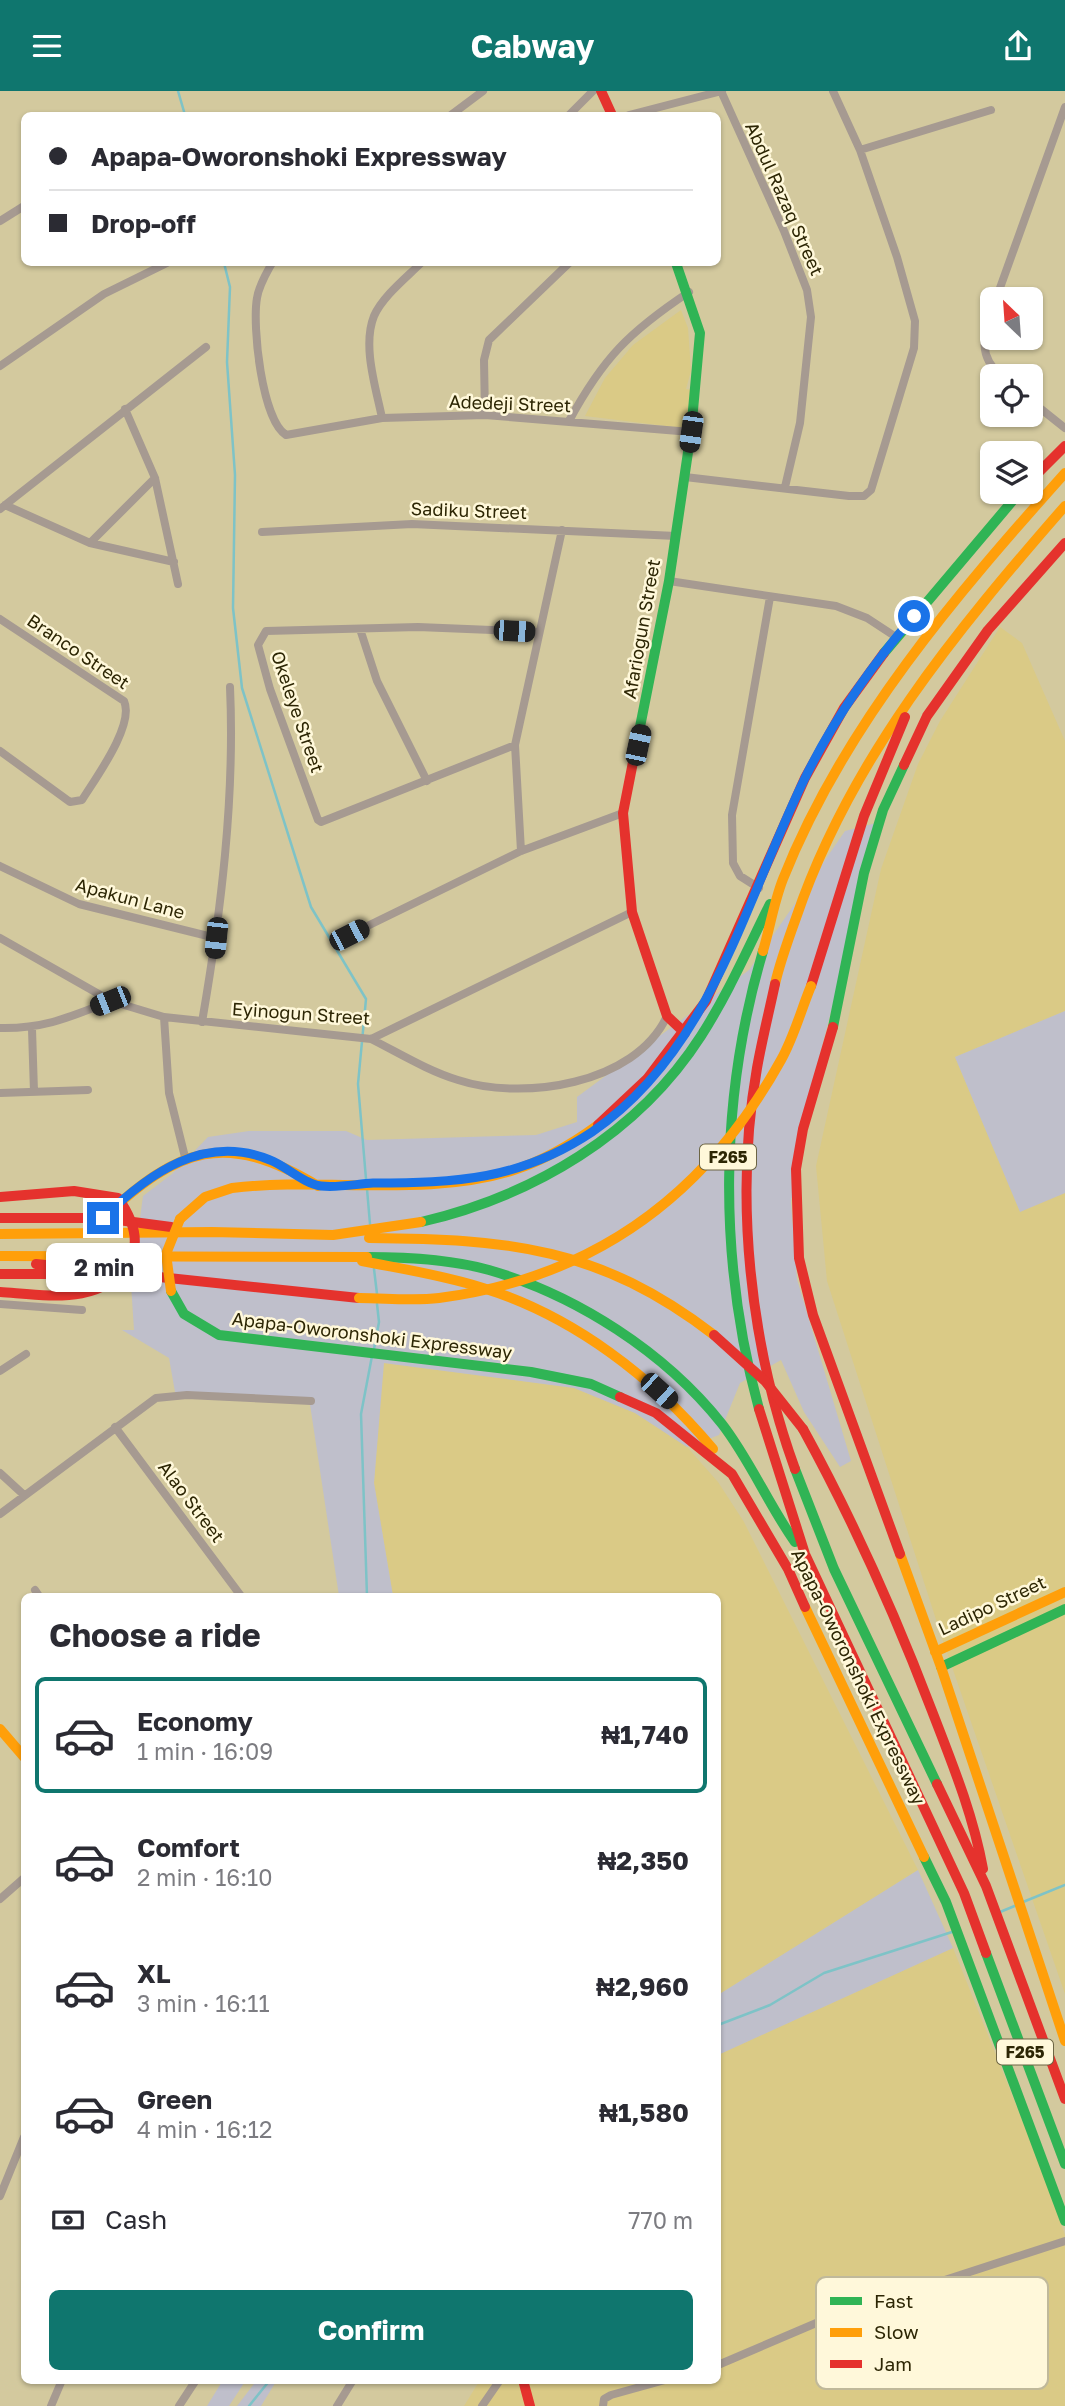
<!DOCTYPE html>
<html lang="en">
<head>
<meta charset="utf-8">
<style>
	:root { --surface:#fff; --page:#f2f2f3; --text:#2b2b33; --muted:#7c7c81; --line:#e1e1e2; --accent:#0f766e }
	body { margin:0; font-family:"Golos Text",sans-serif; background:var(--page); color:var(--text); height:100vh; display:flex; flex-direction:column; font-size:26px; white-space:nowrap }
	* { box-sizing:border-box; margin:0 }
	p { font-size:23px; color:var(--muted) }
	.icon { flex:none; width:38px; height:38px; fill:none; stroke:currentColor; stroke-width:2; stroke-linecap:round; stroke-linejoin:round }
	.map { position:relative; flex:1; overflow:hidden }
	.sheet { position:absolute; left:21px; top:1502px; width:700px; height:791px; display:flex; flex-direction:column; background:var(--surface); border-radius:10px; box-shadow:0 2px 5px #0004 }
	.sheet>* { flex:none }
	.banner { position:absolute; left:21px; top:21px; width:700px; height:154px; border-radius:10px; box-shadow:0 2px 5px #0004; display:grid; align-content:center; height:154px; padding:0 28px; background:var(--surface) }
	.needle { width:46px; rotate:335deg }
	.tools { position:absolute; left:980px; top:196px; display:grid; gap:14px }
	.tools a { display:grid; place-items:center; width:63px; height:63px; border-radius:10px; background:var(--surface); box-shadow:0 2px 5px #0004; font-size:35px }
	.end { position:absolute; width:32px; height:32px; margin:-16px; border:9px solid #1a73e8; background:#fff; box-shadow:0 0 0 4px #fff }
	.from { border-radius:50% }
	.bubble { position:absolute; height:49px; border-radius:10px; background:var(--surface); box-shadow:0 2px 5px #0004; font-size:23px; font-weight:700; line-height:49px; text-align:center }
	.car { position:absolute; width:21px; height:42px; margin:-21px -10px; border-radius:9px; box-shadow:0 0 5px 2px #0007; background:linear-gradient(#222 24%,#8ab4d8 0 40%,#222 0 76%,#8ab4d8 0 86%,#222 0) }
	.banner b { display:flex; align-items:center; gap:24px; height:66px; font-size:26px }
	.banner b+b { border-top:2px solid var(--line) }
	.banner i { width:18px; height:18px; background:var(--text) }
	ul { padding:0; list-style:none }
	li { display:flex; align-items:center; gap:21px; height:116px; margin:0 14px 10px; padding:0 14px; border:4px solid transparent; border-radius:10px }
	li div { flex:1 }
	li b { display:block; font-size:26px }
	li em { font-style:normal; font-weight:700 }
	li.current { border-color:var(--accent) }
	li>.icon { width:63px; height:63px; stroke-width:1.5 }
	h2 { padding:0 28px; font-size:32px; line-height:84px }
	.pay { display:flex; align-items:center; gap:18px; height:77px; padding:0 28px; font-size:26px }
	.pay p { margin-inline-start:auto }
	.cta { display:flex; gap:14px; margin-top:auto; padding:14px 28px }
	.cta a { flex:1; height:80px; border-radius:10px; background:var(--accent); color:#fff; font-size:28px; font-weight:700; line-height:80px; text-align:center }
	header { display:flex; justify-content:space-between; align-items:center; height:91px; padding:0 28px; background:var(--accent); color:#fff; font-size:32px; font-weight:700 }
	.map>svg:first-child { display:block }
</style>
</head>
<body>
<header><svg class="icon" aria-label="menu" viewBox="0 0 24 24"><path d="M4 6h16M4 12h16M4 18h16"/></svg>Cabway<svg class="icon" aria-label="share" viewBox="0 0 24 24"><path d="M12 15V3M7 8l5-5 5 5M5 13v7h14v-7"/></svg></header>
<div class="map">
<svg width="1065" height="2315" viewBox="0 0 1065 2315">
	<rect width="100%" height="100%" fill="#d3c99e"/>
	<path fill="#daca86" d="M681,219L688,237L691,280L686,298L692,299L688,330L682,337L585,325L605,287L633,254Z
		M1000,536L1022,552L1065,650V920L955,966L1020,1120L1065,1102V1903L941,1544L827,1190L816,1075L881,778L918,673L940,630Z
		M383,1272L574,1297L635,1322L687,1356L718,1391L744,1431L918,1779L718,1904V1505H393L374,1392Z
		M953,1857L1033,2056L1065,2144V2315H464L480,2289H718V1964Z"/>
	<path fill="#bfbfcb" d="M880,731L810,1002L791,1111L797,1188L851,1370L840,1376L804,1321L781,1269L740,1292L719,1344L687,1356L635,1322L574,1297L384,1272L374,1392L393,1505H339L309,1307L175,1301L169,1267L122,1239H134L131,1193L143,1105L172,1083L208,1046L249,1040H346L367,1049L536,1044L577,1031V1006L749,879L845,740Z
		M1065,920V1102L1020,1121L955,966Z
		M918,1779L953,1857L718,1964V1904Z
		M223,2289H246L229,2315H207Z
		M257,2289H277L261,2315H237Z"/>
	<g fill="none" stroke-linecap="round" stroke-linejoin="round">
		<path stroke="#7ec3c7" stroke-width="2.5" d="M178,0L185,24
			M224,172L230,196L227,271L235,384L233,517L242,597L311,816L366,908L358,993L366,1088
			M367,1098L370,1133
			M374,1178L377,1203
			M374,1258L379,1231L377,1213
			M367,1505L361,1323L372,1265
			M1023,1811L1065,1794
			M1000,1821L1017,1814
			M718,1934L770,1914L824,1882L952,1841
			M249,2315L270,2289"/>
		<path stroke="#a69a91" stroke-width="8" d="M721,0L784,140L807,199L811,226L800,332L785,396
			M451,24L483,0
			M569,24L593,0
			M629,24L722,0
			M860,59L991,19
			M0,130L24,115
			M272,172C266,183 259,194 257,207C252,235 262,329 286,344L382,327L485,324L691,341
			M996,208L1065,16
			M992,219C983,245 978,265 1001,285
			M0,275L104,203L167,172
			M1031,310L1065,337
			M125,318L155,387L178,493
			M485,324L484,269L489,249L569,172
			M382,327C376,297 362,255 374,225C383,205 406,187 421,172
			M569,330C603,267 629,241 689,201
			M685,386L849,405H864L871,399L914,257L915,230L897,166L860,59L833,0
			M5,414L90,452L174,471
			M0,418L206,256
			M262,441L412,433L676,445
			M90,452L155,387
			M669,490L836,515L867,527L896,546
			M0,528L124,610C135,634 95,688 82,709L70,711L0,660
			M360,538L377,590L427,690
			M515,654L321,731L318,729L270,598L258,554L266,540L418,536L538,541
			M521,760L515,654L562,439
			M0,775L79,813L216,847
			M759,797L740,785L733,772L732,724L770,506
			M349,844L521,760L623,722
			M0,847L111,910L164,926L371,948L632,821
			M164,926L169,1002L185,1066
			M202,931C221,821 235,707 230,596
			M0,937C44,938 70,926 111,910
			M32,938L34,1001
			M371,948C399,962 428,980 458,989C522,1010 635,994 667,925
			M0,1002L88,999
			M0,1213L82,1219
			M0,1280L26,1263
			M115,1336L241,1505
			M0,1382L24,1404
			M0,1423L156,1307L187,1304L311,1310
			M35,1499L39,1505
			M0,1808L24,1787
			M0,2105L24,2046
			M718,2274L828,2227L1065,2150
			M51,2315L62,2289
			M179,2315L196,2289
			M337,2315L353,2289
			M482,2315L500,2289
			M603,2315L604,2308L611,2304L665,2289"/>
		<path stroke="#30b455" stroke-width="10" d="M884,562L1020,401
			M634,666L669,490L691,341L700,242L676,172
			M833,936L864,782L883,719L904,674
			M421,1131C533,1105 638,1043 701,945C728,903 748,857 770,813
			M367,1166C407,1166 450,1168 489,1179C576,1204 665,1261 722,1333C750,1369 768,1413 795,1451
			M171,1200L184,1223L219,1244L531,1281L591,1293L620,1306
			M759,1318C718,1168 719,1008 763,860
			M795,1378L834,1478L937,1693
			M941,1576L1065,1518
			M924,1766L946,1811L1065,2130
			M986,1862L1065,2073"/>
		<path stroke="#ff9f0a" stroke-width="10" d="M763,860C770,836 774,811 783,788C844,634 957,503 1065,382
			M775,893C780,871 788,849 796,827C850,668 956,540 1065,415
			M103,1127C179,1056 225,1039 318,1095
			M180,1128L205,1106L232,1097C323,1086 426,1107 514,1079C545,1069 572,1053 598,1034
			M0,1143L212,1141L333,1144L421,1131
			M369,1147C509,1148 599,1156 714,1244
			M0,1165L367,1166
			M362,1170C402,1178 443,1184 483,1197C573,1225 653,1286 713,1358
			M900,1463L941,1576L1065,1950
			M805,1516L924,1766
			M935,1561L1065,1501
			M0,1638L24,1666"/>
		<path stroke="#e5322d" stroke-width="10" d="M601,0L612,24
			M1031,389L1065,355
			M634,666L623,722L632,821L667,925L685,942
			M904,674L927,625L988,539L1065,452
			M775,893C769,921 762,949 757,977C734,1107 750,1254 795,1378
			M811,895L864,725L905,626
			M833,936L803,1038L796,1078L799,1167L813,1224L900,1463
			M598,1034L647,988L706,910L805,687L844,617L884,562
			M0,1127H103L171,1136
			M36,1173L359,1207
			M0,1183H58
			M620,1306L656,1322L732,1383L788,1478L805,1516
			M759,1318L805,1463L964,1802L986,1862
			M803,1338C853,1429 895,1523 932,1620C952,1672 973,1723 983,1778
			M937,1693L986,1795L1065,2008
			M523,2289L530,2315"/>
		<path stroke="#ff9f0a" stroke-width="10" d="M171,1200L166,1163L180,1128
			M359,1207C385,1207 413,1210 439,1207C593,1187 706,1104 781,969C794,946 801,919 811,895"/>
		<path stroke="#e5322d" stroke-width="10" d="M0,1106L74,1100L118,1107C130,1124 141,1146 131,1167C107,1216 45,1204 0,1201
			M714,1244L765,1290L803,1338"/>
	</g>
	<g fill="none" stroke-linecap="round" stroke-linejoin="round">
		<path stroke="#1a73e8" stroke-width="9" d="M103,1127C149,1082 205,1042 270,1069C286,1075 304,1093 321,1095C338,1097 356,1093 373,1092C456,1092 520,1089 592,1041C712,959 745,809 805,687C834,628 872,574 914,525"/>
	</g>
	<g text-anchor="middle" stroke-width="5" stroke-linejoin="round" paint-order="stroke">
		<g fill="#fff8da" stroke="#6c6544" stroke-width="2">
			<rect x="700" y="1053.5" width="56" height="25" rx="5"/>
			<rect x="997" y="1948.5" width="56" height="25" rx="5"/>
		</g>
		<g font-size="16" font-weight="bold" fill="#2d2604">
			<text x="728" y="1072">F265</text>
			<text x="1025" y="1967">F265</text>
		</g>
		<g font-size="18" fill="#2d2604" stroke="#fff8da">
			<text transform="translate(784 108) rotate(66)" y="6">Abdul Razaq Street</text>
			<text transform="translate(510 313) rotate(2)" y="6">Adedeji Street</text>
			<text transform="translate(469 420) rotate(2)" y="6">Sadiku Street</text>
			<text transform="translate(642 538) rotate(-80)" y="6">Afariogun Street</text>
			<text transform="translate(78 561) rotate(34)" y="6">Branco Street</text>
			<text transform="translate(297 621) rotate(71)" y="6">Okeleye Street</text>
			<text transform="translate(130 808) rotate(15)" y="6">Apakun Lane</text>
			<text transform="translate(301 923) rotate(4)" y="6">Eyinogun Street</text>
			<text transform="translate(372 1245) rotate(7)" y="6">Apapa-Oworonshoki Expressway</text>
			<text transform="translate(191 1411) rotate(53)" y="6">Alao Street</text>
			<text transform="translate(992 1515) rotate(-25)" y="6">Ladipo Street</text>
			<text transform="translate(858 1586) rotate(64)" y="6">Apapa-Oworonshoki Expressway</text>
		</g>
	</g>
	<rect x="816" y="2186" width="232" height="112" rx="10" fill="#fff8da" stroke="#c0b99a" stroke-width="2"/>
	<rect x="830" y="2206" width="32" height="8" fill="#30b455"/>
	<rect x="830" y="2237" width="32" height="9" fill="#ff9f0a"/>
	<rect x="830" y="2269" width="32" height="8" fill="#e5322d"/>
	<g font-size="19" fill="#2d2604">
		<text x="874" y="2217">Fast</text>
		<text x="874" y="2248">Slow</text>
		<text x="874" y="2280">Jam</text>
	</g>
</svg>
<div class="tools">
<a><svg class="needle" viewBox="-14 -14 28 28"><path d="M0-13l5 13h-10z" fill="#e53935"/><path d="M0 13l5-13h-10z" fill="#7c7c81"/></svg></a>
<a><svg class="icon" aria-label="locate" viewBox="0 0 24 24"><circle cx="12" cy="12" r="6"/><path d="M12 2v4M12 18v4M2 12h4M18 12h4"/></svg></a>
<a><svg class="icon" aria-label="layers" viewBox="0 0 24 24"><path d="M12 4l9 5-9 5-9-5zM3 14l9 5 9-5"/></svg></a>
</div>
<i class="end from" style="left:914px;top:525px"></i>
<i class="end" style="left:103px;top:1127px"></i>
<div class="bubble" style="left:46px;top:1152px;width:116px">2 min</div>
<i class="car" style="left:691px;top:341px;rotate:188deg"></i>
<i class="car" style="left:514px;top:540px;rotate:93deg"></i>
<i class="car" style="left:638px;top:654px;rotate:12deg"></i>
<i class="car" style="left:349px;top:844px;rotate:63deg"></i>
<i class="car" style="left:216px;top:847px;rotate:186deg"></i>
<i class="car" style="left:110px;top:910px;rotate:248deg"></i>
<i class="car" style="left:659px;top:1300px;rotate:132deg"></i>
<div class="banner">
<b><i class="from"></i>Apapa-Oworonshoki Expressway</b>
<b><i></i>Drop-off</b>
</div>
<section class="sheet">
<h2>Choose a ride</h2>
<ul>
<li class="current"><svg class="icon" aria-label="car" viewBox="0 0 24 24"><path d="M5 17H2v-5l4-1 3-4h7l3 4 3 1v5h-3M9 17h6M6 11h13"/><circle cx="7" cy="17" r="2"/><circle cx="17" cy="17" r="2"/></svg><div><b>Economy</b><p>1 min · 16:09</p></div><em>₦1,740</em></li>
<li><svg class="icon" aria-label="car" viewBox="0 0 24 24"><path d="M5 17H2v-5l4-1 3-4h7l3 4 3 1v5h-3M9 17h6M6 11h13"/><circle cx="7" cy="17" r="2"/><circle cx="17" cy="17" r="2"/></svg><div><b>Comfort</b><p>2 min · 16:10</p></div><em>₦2,350</em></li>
<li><svg class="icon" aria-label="car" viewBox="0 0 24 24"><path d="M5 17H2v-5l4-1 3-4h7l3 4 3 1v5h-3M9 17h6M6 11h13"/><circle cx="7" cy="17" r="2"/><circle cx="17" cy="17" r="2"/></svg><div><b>XL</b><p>3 min · 16:11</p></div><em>₦2,960</em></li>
<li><svg class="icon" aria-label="car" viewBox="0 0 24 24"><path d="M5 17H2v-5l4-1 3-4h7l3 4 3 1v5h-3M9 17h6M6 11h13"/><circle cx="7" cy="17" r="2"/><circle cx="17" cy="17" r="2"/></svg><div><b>Green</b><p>4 min · 16:12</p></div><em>₦1,580</em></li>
</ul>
<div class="pay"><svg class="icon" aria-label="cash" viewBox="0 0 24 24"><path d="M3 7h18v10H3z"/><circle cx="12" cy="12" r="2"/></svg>Cash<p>770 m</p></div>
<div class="cta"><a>Confirm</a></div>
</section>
</div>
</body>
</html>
